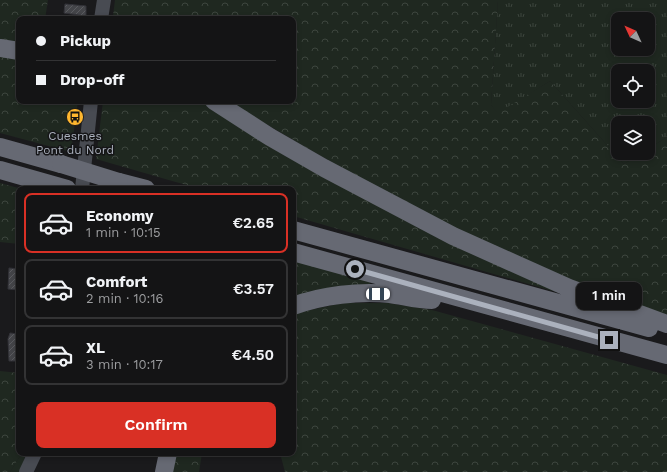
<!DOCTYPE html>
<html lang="en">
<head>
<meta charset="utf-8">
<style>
	:root { --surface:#141415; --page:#212122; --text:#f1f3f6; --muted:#9d9ea0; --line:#333334; --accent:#d93025 }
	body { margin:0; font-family:"Work Sans",sans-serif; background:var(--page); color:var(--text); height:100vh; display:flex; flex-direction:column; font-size:15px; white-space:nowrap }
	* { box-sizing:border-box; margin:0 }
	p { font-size:13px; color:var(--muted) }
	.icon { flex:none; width:22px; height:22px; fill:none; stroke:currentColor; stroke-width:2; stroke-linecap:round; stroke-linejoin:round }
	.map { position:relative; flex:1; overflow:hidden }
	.sheet { position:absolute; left:16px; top:186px; width:280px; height:270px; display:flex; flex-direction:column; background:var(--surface); border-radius:8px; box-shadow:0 2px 6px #0003,0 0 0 1px var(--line) }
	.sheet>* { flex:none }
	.guide { position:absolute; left:16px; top:16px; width:280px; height:88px; border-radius:8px; box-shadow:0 2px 6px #0003,0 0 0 1px var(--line); display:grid; align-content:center; height:88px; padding:0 20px; background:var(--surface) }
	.needle { width:26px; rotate:314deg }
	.tools { position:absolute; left:611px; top:12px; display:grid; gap:8px }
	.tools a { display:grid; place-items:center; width:44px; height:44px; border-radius:8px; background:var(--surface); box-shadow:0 2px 6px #0003,0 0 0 1px var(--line); font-size:20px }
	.end { position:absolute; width:18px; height:18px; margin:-9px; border:5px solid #abb1bd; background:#111; box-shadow:0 0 0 2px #111 }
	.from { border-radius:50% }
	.bubble { position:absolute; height:28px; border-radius:8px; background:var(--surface); box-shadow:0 2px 6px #0003,0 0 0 1px var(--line); font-size:13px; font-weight:600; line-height:28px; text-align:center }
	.car { position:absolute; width:12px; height:24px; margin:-12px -6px; border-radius:5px; box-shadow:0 0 3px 1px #0007; background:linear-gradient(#fff 24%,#345 0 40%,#fff 0 76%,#345 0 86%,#fff 0) }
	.guide b { display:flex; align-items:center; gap:14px; height:38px; font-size:15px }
	.guide b+b { border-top:1px solid var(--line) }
	.guide i { width:10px; height:10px; background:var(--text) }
	ul { padding:7px 0 0; list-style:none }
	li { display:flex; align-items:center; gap:12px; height:60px; margin:0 8px 6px; padding:0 12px; border:2px solid var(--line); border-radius:8px }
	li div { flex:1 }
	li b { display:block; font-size:15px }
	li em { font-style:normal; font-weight:600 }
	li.current { border-color:var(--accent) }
	li>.icon { width:36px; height:36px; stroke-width:1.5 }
	.button { display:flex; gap:8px; margin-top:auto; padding:8px 20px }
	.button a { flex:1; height:46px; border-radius:8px; background:var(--accent); color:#fff; font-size:16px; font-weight:600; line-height:46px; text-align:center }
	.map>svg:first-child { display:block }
</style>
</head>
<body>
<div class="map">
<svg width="667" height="472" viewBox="0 0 667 472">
	<defs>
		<pattern id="grass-tufts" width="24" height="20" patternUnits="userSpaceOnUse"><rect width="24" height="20" fill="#1f2820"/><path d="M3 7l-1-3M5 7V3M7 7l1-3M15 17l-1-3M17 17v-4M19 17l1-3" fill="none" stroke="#3d453e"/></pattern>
		<pattern id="forest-crowns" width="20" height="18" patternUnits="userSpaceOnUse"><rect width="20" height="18" fill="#1f2820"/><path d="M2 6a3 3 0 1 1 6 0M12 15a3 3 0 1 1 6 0" fill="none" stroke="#3d453e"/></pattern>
		<pattern id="building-hatch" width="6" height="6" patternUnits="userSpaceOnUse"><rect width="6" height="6" fill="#444549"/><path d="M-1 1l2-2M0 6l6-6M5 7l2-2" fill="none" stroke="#5c5d61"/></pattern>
	</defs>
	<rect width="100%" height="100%" fill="#1a1a1c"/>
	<path fill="url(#grass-tufts)" fill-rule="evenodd" d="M498,0H667V137L648,149V123H618V153H642L624,164L550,81L498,114L491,105ZM618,19H648V49H618ZM618,71H648V101H618Z
		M22,453H26L21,472H10Z"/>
	<path fill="url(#forest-crowns)" d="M0,0H48L45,19H19V44L0,40Z
		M115,0H498L491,105L498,113L550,81L624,164L642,153H648V149L667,137V315C620,298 571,283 526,262C423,215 324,160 228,101H293V19H115L113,16Z
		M0,54L19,58V101H78L71,152L0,133Z
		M103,101H206L570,296L293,216V189H200L96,159Z
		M0,183L22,189H19V244L0,242Z
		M293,260L370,281V288L293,300Z
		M343,303H388L432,310L667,375V472H285L280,453H293V315L305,311Z
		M0,371L19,373V453H22L10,472H0Z
		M175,453H202L199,472H172Z"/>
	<path fill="url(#building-hatch)" stroke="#333339" d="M65,4L86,6V16L64,13Z
		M9,268L19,269V290L8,289Z
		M10,333L19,334V361H9L8,339Z"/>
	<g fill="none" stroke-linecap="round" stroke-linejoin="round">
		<path stroke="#484b52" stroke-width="14" d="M101,19L104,0
			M82,189L91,101
			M26,472L35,453"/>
		<path stroke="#666973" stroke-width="18" d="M0,48L19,51
			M214,101L270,137L324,168L453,236L569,288L667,324
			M0,147L61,164
			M0,170L67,189
			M119,182L146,189
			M293,230L649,328
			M293,252L667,355
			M293,306C323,295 359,291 390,294C404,296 418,300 432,300
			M164,472L168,453"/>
		<path stroke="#666973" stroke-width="18" d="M61,164L119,182"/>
	</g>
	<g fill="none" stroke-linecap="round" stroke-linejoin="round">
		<path stroke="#abb1bd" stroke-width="5" d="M355,269L609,340"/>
	</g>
	<defs>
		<g id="bus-disc" transform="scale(0.9)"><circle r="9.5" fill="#ffb72f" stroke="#151517"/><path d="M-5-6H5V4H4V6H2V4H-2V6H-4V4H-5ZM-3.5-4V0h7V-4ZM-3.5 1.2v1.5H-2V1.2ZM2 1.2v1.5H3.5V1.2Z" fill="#111"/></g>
	</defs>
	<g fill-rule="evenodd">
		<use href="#bus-disc" x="75" y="117"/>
	</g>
	<g text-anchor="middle" stroke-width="3" stroke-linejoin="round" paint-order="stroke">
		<g font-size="12" fill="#abb1bd" stroke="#151517">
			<text x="75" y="140">Cuesmes<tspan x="75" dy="14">Pont du Nord</tspan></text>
		</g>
	</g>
</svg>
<div class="tools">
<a><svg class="needle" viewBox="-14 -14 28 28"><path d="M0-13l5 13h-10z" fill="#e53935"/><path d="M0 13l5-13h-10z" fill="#9d9ea0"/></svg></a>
<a><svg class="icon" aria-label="locate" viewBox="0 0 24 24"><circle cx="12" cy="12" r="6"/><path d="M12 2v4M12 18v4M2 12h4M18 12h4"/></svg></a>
<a><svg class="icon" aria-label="layers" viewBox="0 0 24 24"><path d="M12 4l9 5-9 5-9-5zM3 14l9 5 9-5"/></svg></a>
</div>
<i class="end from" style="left:355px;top:269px"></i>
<i class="end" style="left:609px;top:340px"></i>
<div class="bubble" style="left:576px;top:282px;width:66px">1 min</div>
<i class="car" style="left:378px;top:294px;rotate:90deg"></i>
<div class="guide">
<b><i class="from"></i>Pickup</b>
<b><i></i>Drop-off</b>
</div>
<section class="sheet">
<ul>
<li class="current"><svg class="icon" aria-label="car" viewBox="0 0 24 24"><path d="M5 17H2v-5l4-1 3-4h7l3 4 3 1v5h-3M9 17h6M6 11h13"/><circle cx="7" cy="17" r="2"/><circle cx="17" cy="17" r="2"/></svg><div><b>Economy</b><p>1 min · 10:15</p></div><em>€2.65</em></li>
<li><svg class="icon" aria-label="car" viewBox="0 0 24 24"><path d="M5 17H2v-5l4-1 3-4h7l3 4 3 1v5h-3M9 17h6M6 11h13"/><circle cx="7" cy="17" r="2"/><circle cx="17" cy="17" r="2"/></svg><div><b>Comfort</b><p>2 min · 10:16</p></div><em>€3.57</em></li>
<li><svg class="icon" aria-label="car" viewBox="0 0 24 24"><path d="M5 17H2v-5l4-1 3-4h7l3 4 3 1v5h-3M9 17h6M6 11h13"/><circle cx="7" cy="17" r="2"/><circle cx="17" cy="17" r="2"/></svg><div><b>XL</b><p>3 min · 10:17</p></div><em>€4.50</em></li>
</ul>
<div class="button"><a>Confirm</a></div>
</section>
</div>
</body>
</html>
